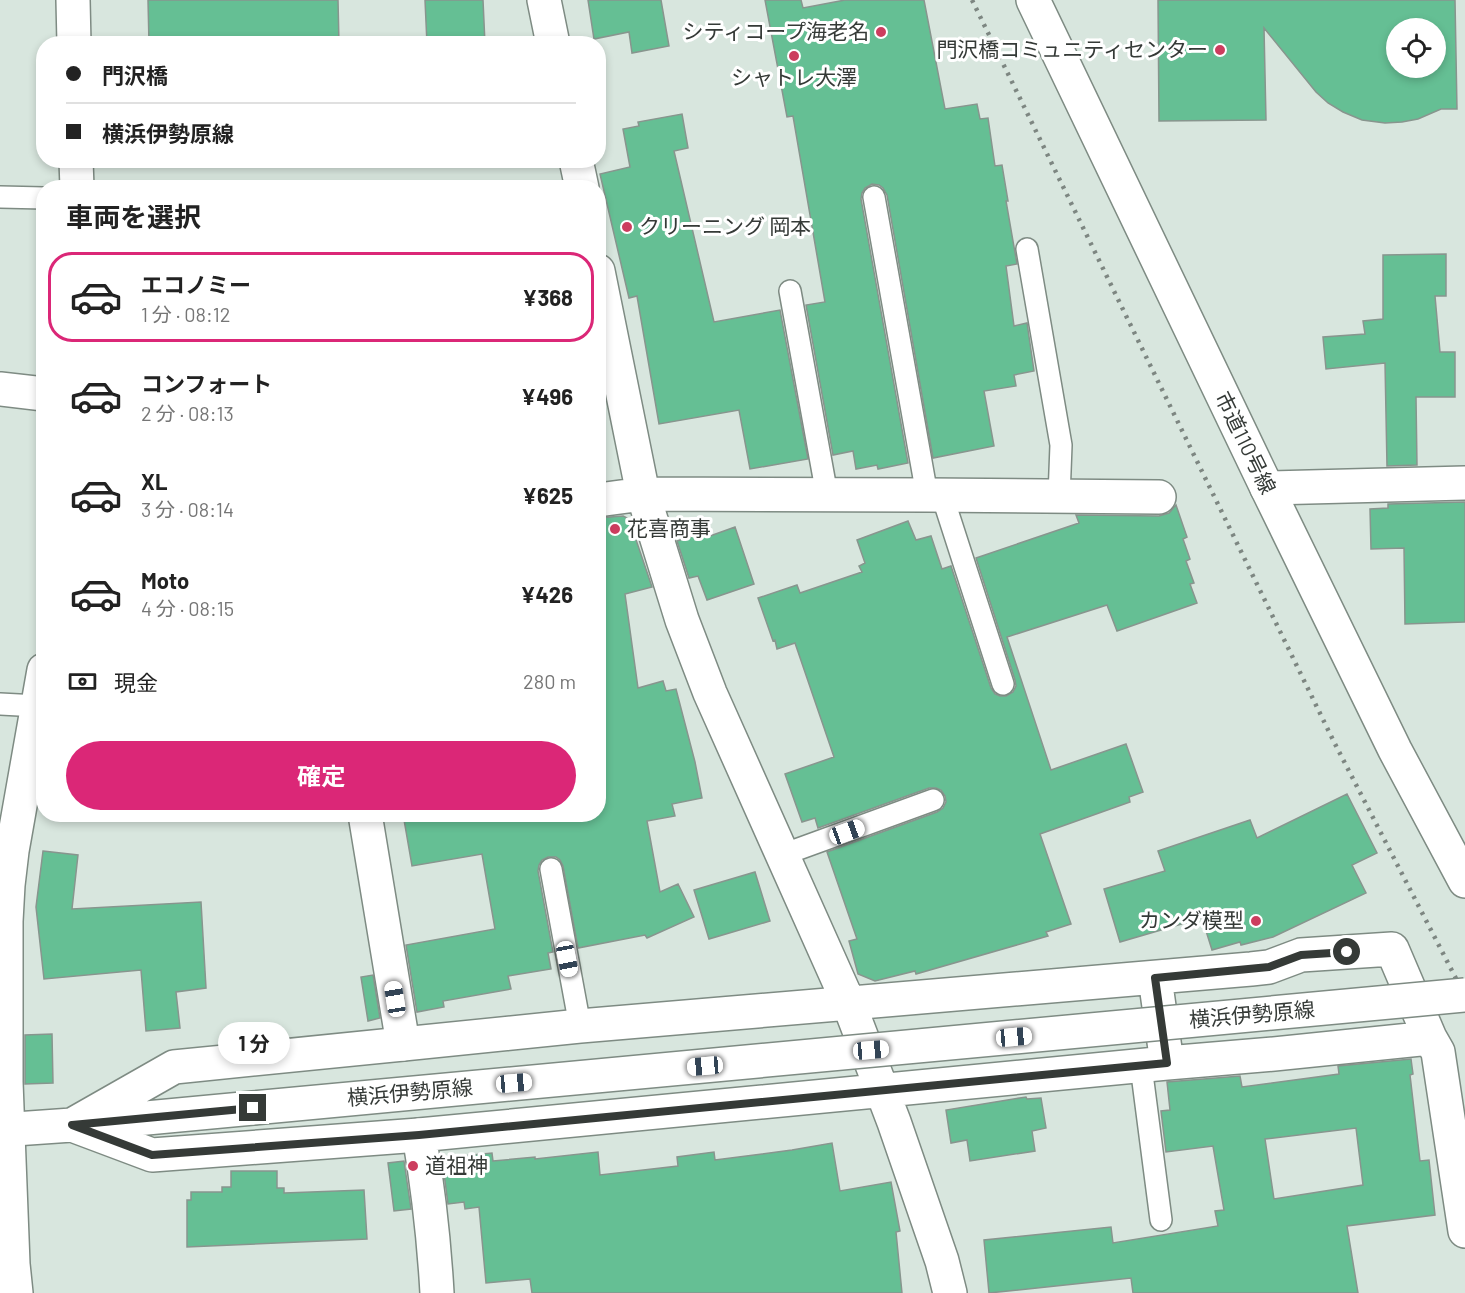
<!DOCTYPE html>
<html lang="ja">
<head>
<meta charset="utf-8">
<style>
	:root { --surface:#fff; --page:#f2f2f2; --text:#222; --muted:#767676; --line:#e0e0e0; --accent:#db2777 }
	body { margin:0; font-family:Barlow,"Noto Sans JP",sans-serif; background:var(--page); color:var(--text); height:100vh; display:flex; flex-direction:column; font-size:22px; white-space:nowrap }
	* { box-sizing:border-box; margin:0 }
	p { font-size:20px; color:var(--muted) }
	.icon { flex:none; width:33px; height:33px; fill:none; stroke:currentColor; stroke-width:2; stroke-linecap:round; stroke-linejoin:round }
	.map { position:relative; flex:1; overflow:hidden }
	.panel { position:absolute; left:36px; top:180px; width:570px; height:642px; display:flex; flex-direction:column; background:var(--surface); border-radius:24px; box-shadow:0 3px 9px #0003 }
	.panel>* { flex:none }
	.guide { position:absolute; left:36px; top:36px; width:570px; height:132px; border-radius:24px; box-shadow:0 3px 9px #0003; display:grid; align-content:center; height:132px; padding:0 30px; background:var(--surface) }
	.buttons { position:absolute; left:1386px; top:18px; display:grid; gap:12px }
	.buttons a { display:grid; place-items:center; width:60px; height:60px; border-radius:50%; background:var(--surface); box-shadow:0 3px 9px #0003; font-size:30px }
	.end { position:absolute; width:27px; height:27px; margin:-14px; border:8px solid #353a37; background:#fff; box-shadow:0 0 0 3px #fff }
	.from { border-radius:50% }
	.bubble { position:absolute; height:42px; border-radius:21px; background:var(--surface); box-shadow:0 3px 9px #0003; font-size:20px; font-weight:700; line-height:42px; text-align:center }
	.car { position:absolute; width:18px; height:36px; margin:-18px -9px; border-radius:8px; box-shadow:0 0 4px 2px #0007; background:linear-gradient(#fff 24%,#345 0 40%,#fff 0 76%,#345 0 86%,#fff 0) }
	.guide b { display:flex; align-items:center; gap:21px; height:57px; font-size:22px }
	.guide b+b { border-top:2px solid var(--line) }
	.guide i { width:15px; height:15px; background:var(--text) }
	ul { padding:0; list-style:none }
	li { display:flex; align-items:center; gap:18px; height:90px; margin:0 12px 9px; padding:0 18px; border:3px solid transparent; border-radius:24px }
	li div { flex:1 }
	li b { display:block; font-size:22px }
	li em { font-style:normal; font-weight:700 }
	li.current { border-color:var(--accent) }
	li>.icon { width:54px; height:54px; stroke-width:1.5 }
	h2 { padding:0 30px; font-size:27px; line-height:72px }
	.pay { display:flex; align-items:center; gap:15px; height:66px; padding:0 30px; font-size:22px }
	.pay p { margin-inline-start:auto }
	.primary-button { display:flex; gap:12px; margin-top:auto; padding:12px 30px }
	.primary-button a { flex:1; height:69px; border-radius:36px; background:var(--accent); color:#fff; font-size:24px; font-weight:700; line-height:69px; text-align:center }
	.map>svg:first-child { display:block }
</style>
</head>
<body>
<div class="map">
<svg width="1465" height="1293" viewBox="0 0 1465 1293">
	<rect width="100%" height="100%" fill="#d8e6de"/>
	<path fill="#65bf94" stroke="#88958e" stroke-width="1.5" fill-rule="evenodd" d="M148,0H338L339,44H149Z
		M425,0H483L485,44H427Z
		M588,0H661L669,46L632,53L629,32L594,39Z
		M765,0H801L803,8L845,0H924L945,109L977,104L980,119L988,118L995,166L1002,165L1008,201H1006L1017,264L1006,266L1014,326L1027,323L1034,371L1014,375L1016,386L984,391L994,446L933,458L887,195L883,188L879,185L872,184L865,188L862,193L861,199L908,463L878,469L877,465L856,469L853,451L833,455L806,305L825,302L793,116L787,117Z
		M1158,0H1455L1457,109H1441L1418,119L1402,122L1385,123L1362,120L1343,112L1328,103L1316,92L1264,28L1266,120L1159,121ZM1396,28H1436V68H1396Z
		M682,114L688,148L674,151L714,322L780,310L808,459L750,469L739,410L659,424L637,296L629,298L600,174L630,167L623,129L639,126L638,122Z
		M1446,254V296H1435L1440,352H1455V397H1416L1417,465L1387,466L1385,363L1326,369L1323,337L1365,334L1363,321L1383,319V255Z
		M1465,502V622L1405,624L1404,548L1371,549L1370,509L1388,508V504Z
		M1176,505L1187,537L1183,539L1190,559L1186,561L1194,583L1190,584L1197,603L1117,631L1107,605L1007,637L1051,770L1126,744L1143,792L1129,797L1130,802L1040,834L1071,924L1046,932L1048,936L916,974L915,971L875,981L858,974L849,941L857,939L827,852L937,812L943,808L946,802L945,796L941,790L936,788H929L818,828L815,818L802,822L785,774L834,757L795,643L777,649L775,640L773,641L758,598L797,585L800,593L862,572L859,566L865,563L857,540L908,521L916,540L931,536L942,569L951,566L991,688L995,694L1000,696H1006L1013,692L1016,686L1015,680L976,558L1079,523L1076,515L1159,516L1169,513Z
		M623,516L629,519L652,587L625,594L638,688L663,681L666,691L676,689L695,762L702,798L672,804L675,816L647,821L660,892L678,884L694,917L647,938L645,935L578,948L563,866L560,860L556,857H548L542,860L539,865L538,871L553,952L548,953L551,969L508,976L511,989L443,1001L444,1007L417,1012L406,945L495,929L482,854L412,866L403,814H598V518Z
		M735,527L754,584L707,600L698,576L689,578L677,541L708,531L710,536Z
		M1347,794L1377,853L1352,865L1366,893L1273,937L1241,945L1240,942L1212,950L1202,918L1120,942L1104,889L1165,871L1158,851L1250,820L1257,838Z
		M43,851L78,855L72,909L201,902L206,988L176,992L180,1028L146,1031L141,970L44,979L36,907Z
		M755,872L770,921L709,939L694,890Z
		M373,975L380,1018L368,1021L361,977Z
		M52,1034L53,1083L25,1084V1035Z
		M1411,1059L1413,1074L1410,1075L1420,1161L1429,1160L1435,1215L1347,1226L1358,1293H1133L1131,1278L989,1293L984,1240L1111,1227L1113,1243L1218,1226L1215,1211L1224,1210L1213,1146L1166,1152L1161,1111L1170,1110L1167,1082L1240,1076L1242,1087L1339,1074L1338,1066ZM1356,1128L1363,1185L1274,1199L1265,1139Z
		M1026,1097L1027,1099L1041,1098L1046,1128L1032,1131L1035,1151L970,1161L967,1140L951,1143L946,1110Z
		M832,1143L840,1191L891,1182L900,1231L896,1232L902,1293H532L530,1279L486,1283L479,1207L465,1209L464,1202L448,1204L442,1158L492,1153L493,1161L535,1157V1159L598,1152L600,1175L678,1166L677,1157L714,1152L715,1160L792,1150Z
		M404,1161L411,1209L394,1211L388,1163Z
		M231,1171H277V1188H284V1193L364,1190L367,1239L187,1247V1200H191V1192H222V1187H231Z"/>
	<g fill="none" stroke-linecap="round" stroke-linejoin="round">
		<g stroke="#7e8b83" stroke-width="24">
			<path id="lane" d="M0,197L44,198
				M874,197L927,495
				M1027,249L1061,445L1059,497
				M790,291L827,495
				M942,495L1003,684
				M0,704L38,706
				M782,855L933,800
				M551,869L580,1026
				M1141,1066L1161,1220"/>
		</g>
		<g stroke="#7e8b83" stroke-width="36">
			<path id="street" d="M73,0L74,44
				M544,0L553,44
				M76,160L77,188
				M576,160L582,188
				M598,271L643,494L682,620L710,693L849,1004L894,1122L942,1261L950,1293
				M0,389L44,394
				M1267,488L1465,483
				M598,500L643,494L927,495L1159,497
				M365,814L403,1044L580,1026L1251,969L1269,967L1301,955L1392,949L1430,1038L1438,1052L1465,1231
				M1155,978L1167,1063
				M16,1293L13,1264L6,1082V921L8,885L12,851L44,670
				M437,1293C434,1240 428,1187 419,1135L1167,1063L1274,1054L1430,1038"/>
		</g>
		<g stroke="#7e8b83" stroke-width="36">
			<path id="secondary" d="M1033,0L1267,488L1395,750L1465,881"/>
		</g>
		<g stroke="#7e8b83" stroke-width="36">
			<path id="primary" d="M72,1125L152,1155L419,1135
				M72,1125L174,1067L403,1044
				M0,1130L72,1125L253,1108"/>
		</g>
		<use href="#lane" stroke="#fff" stroke-width="21"/>
		<use href="#street" stroke="#fff" stroke-width="33"/>
		<use href="#secondary" stroke="#fff" stroke-width="33"/>
		<use href="#primary" stroke="#fff" stroke-width="33"/>
		<path stroke="#7d8681" stroke-width="4.5" stroke-dasharray="3 6" stroke-linecap="butt" d="M972,0L1334,742L1465,996"/>
		<g stroke="#7e8b83" stroke-width="36" stroke-linecap="butt">
			<path id="primary-bridge" d="M253,1108L1465,995"/>
		</g>
		<use href="#primary-bridge" stroke="#fff" stroke-width="33"/>
	</g>
	<g fill="none" stroke-linecap="round" stroke-linejoin="round">
		<path stroke="#353a37" stroke-width="8" d="M253,1108L72,1125L152,1155L419,1135L1167,1063L1155,978L1269,967L1301,955L1347,952"/>
	</g>
	<g fill="#cc3d5e" stroke="#fff" stroke-width="2">
		<circle cx="881" cy="32" r="6"/>
		<circle cx="1220" cy="50" r="6"/>
		<circle cx="794" cy="56" r="6"/>
		<circle cx="627" cy="227" r="6"/>
		<circle cx="615" cy="529" r="6"/>
		<circle cx="1256" cy="921" r="6"/>
		<circle cx="413" cy="1166" r="6"/>
	</g>
	<g text-anchor="middle" stroke-width="6" stroke-linejoin="round" paint-order="stroke">
		<g font-size="21" fill="#353a37" stroke="#fff" text-anchor="end">
			<text x="869" y="39">シティコープ海老名</text>
			<text x="1208" y="57">門沢橋コミュニティセンター</text>
			<text x="794" y="85" text-anchor="middle">シャトレ大澤</text>
			<text x="639" y="234" text-anchor="start">クリーニング 岡本</text>
			<text x="627" y="536" text-anchor="start">花喜商事</text>
			<text x="1244" y="928">カンダ模型</text>
			<text x="425" y="1173" text-anchor="start">道祖神</text>
		</g>
		<g font-size="21" fill="#353a37" stroke="#fff">
			<text transform="translate(1245 443) rotate(64)" y="7">市道110号線</text>
			<text transform="translate(1252 1015) rotate(-5)" y="7">横浜伊勢原線</text>
			<text transform="translate(410 1093) rotate(-5)" y="7">横浜伊勢原線</text>
		</g>
	</g>
</svg>
<div class="buttons">
<a><svg class="icon" aria-label="locate" viewBox="0 0 24 24"><circle cx="12" cy="12" r="6"/><path d="M12 2v4M12 18v4M2 12h4M18 12h4"/></svg></a>
</div>
<i class="end from" style="left:1347px;top:952px"></i>
<i class="end" style="left:253px;top:1108px"></i>
<div class="bubble" style="left:218px;top:1022px;width:72px">1 分</div>
<i class="car" style="left:847px;top:832px;rotate:70deg"></i>
<i class="car" style="left:567px;top:959px;rotate:169deg"></i>
<i class="car" style="left:395px;top:999px;rotate:351deg"></i>
<i class="car" style="left:1014px;top:1037px;rotate:85deg"></i>
<i class="car" style="left:871px;top:1050px;rotate:85deg"></i>
<i class="car" style="left:705px;top:1066px;rotate:265deg"></i>
<i class="car" style="left:514px;top:1083px;rotate:85deg"></i>
<div class="guide">
<b><i class="from"></i>門沢橋</b>
<b><i></i>横浜伊勢原線</b>
</div>
<section class="panel">
<h2>車両を選択</h2>
<ul>
<li class="current"><svg class="icon" aria-label="car" viewBox="0 0 24 24"><path d="M5 17H2v-5l4-1 3-4h7l3 4 3 1v5h-3M9 17h6M6 11h13"/><circle cx="7" cy="17" r="2"/><circle cx="17" cy="17" r="2"/></svg><div><b>エコノミー</b><p>1 分 · 08:12</p></div><em>¥368</em></li>
<li><svg class="icon" aria-label="car" viewBox="0 0 24 24"><path d="M5 17H2v-5l4-1 3-4h7l3 4 3 1v5h-3M9 17h6M6 11h13"/><circle cx="7" cy="17" r="2"/><circle cx="17" cy="17" r="2"/></svg><div><b>コンフォート</b><p>2 分 · 08:13</p></div><em>¥496</em></li>
<li><svg class="icon" aria-label="car" viewBox="0 0 24 24"><path d="M5 17H2v-5l4-1 3-4h7l3 4 3 1v5h-3M9 17h6M6 11h13"/><circle cx="7" cy="17" r="2"/><circle cx="17" cy="17" r="2"/></svg><div><b>XL</b><p>3 分 · 08:14</p></div><em>¥625</em></li>
<li><svg class="icon" aria-label="car" viewBox="0 0 24 24"><path d="M5 17H2v-5l4-1 3-4h7l3 4 3 1v5h-3M9 17h6M6 11h13"/><circle cx="7" cy="17" r="2"/><circle cx="17" cy="17" r="2"/></svg><div><b>Moto</b><p>4 分 · 08:15</p></div><em>¥426</em></li>
</ul>
<div class="pay"><svg class="icon" aria-label="cash" viewBox="0 0 24 24"><path d="M3 7h18v10H3z"/><circle cx="12" cy="12" r="2"/></svg>現金<p>280 m</p></div>
<div class="primary-button"><a>確定</a></div>
</section>
</div>
</body>
</html>
